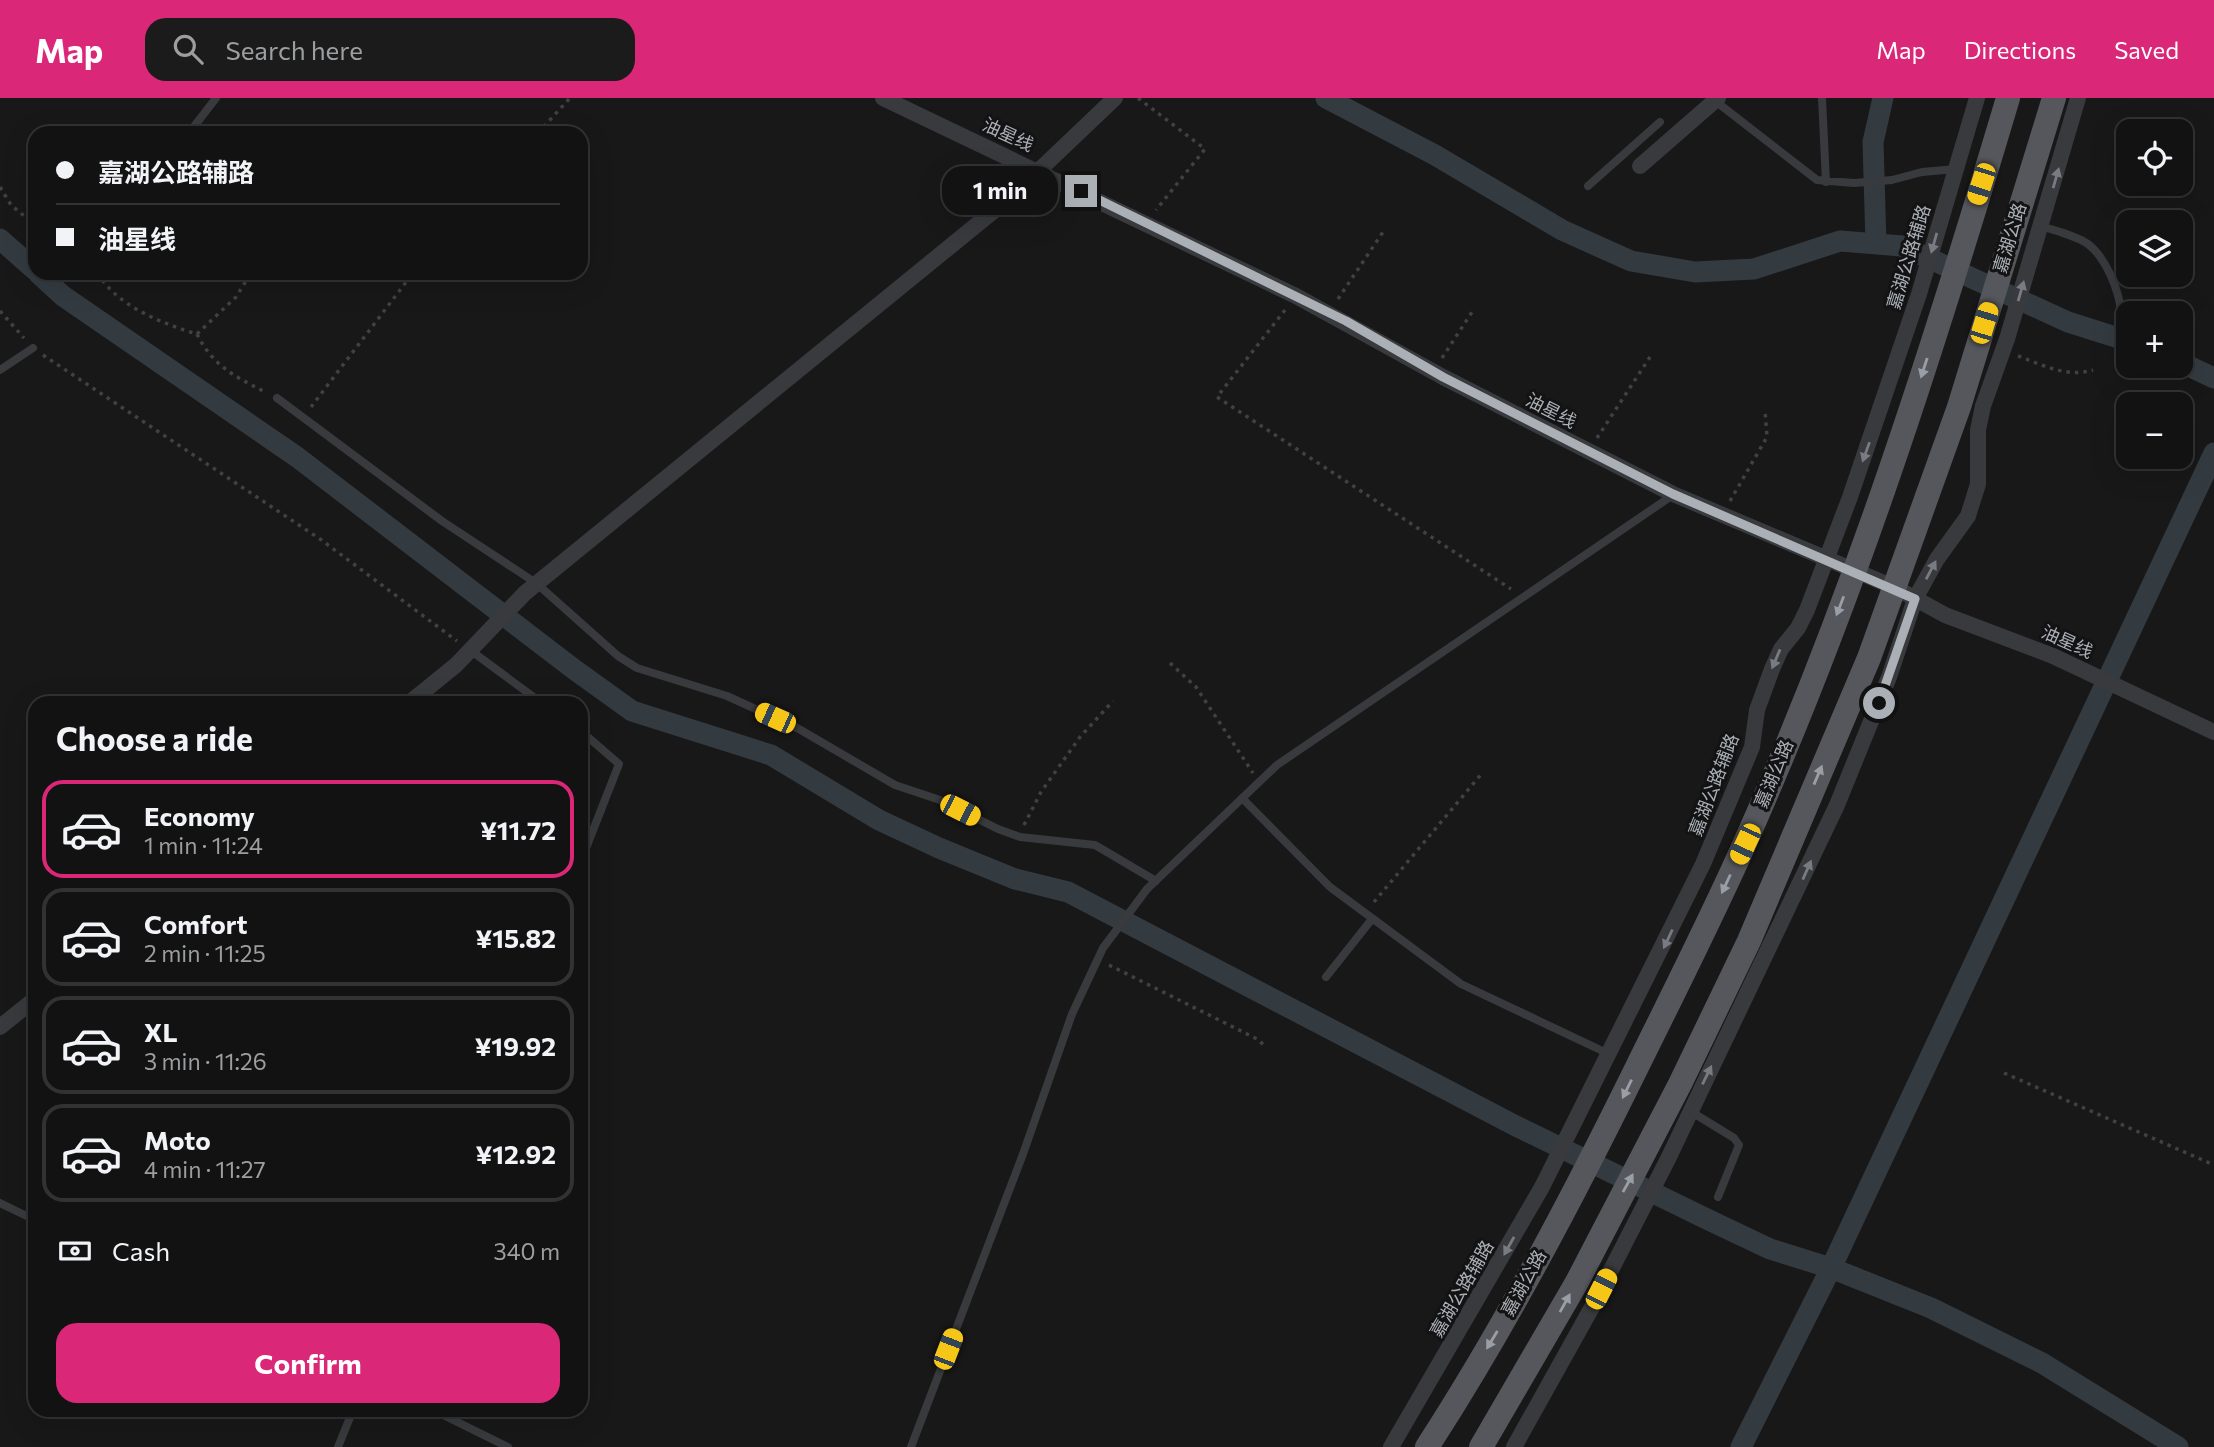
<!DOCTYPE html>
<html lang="en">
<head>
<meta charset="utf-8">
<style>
	:root { --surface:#121213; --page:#1b1b1c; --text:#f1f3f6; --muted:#9c9ea0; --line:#313233; --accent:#db2777 }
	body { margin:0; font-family:Commissioner,"Noto Sans SC",sans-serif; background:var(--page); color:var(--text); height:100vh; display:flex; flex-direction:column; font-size:26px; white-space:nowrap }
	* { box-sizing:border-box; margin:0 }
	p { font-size:23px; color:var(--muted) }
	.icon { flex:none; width:38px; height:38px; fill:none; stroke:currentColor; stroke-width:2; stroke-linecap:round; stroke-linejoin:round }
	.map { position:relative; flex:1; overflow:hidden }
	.panel { position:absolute; left:28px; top:598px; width:560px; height:721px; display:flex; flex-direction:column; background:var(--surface); border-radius:21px; box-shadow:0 7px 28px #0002,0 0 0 2px var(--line) }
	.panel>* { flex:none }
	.hud { position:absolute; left:28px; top:28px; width:560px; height:154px; border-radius:21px; box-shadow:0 7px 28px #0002,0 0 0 2px var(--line); display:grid; align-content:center; height:154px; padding:0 28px; background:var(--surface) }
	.fabs { position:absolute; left:2116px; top:21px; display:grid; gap:14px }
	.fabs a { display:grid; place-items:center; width:77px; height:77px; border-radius:14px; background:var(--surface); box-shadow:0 7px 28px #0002,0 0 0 2px var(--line); font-size:35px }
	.end { position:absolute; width:32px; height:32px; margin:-16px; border:9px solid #abb0b7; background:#111; box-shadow:0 0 0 4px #111 }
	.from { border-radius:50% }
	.bubble { position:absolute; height:49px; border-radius:21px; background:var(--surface); box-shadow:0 7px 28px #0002,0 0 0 2px var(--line); font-size:23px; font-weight:700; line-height:49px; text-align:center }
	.car { position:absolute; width:21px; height:42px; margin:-21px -10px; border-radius:9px; box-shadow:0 0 5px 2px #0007; background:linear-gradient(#f5c518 24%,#345 0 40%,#f5c518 0 76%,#345 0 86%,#f5c518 0) }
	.hud b { display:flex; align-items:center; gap:24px; height:66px; font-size:26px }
	.hud b+b { border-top:2px solid var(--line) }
	.hud i { width:18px; height:18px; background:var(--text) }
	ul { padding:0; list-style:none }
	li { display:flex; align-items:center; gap:21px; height:98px; margin:0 14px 10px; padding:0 14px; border:4px solid var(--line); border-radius:21px }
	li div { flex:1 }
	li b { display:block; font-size:26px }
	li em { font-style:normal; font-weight:700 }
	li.active { border-color:var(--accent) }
	li>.icon { width:63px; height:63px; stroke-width:1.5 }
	h2 { padding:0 28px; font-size:32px; line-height:84px }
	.pay { display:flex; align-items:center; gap:18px; height:77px; padding:0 28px; font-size:26px }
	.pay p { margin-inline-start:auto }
	.button { display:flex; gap:14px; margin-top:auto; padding:14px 28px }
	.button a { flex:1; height:80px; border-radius:21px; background:var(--accent); color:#fff; font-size:28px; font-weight:700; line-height:80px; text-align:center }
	header { display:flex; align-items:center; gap:42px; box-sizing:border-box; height:98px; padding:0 35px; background:var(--accent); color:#fff }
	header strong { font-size:33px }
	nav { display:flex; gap:38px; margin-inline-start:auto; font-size:24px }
	.search { width:490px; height:63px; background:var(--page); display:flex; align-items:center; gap:18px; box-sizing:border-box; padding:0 24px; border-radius:21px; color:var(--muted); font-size:26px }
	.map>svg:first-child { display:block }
</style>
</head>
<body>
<header>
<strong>Map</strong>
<div class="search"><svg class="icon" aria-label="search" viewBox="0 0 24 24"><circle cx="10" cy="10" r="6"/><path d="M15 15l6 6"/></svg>Search here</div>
<nav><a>Map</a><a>Directions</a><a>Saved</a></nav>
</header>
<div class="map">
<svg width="2214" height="1349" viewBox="0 0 2214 1349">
	<rect width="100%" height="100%" fill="#181819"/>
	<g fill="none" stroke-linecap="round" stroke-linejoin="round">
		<path stroke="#333b41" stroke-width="21" d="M1326,0L1435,57L1562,132L1631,163L1695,174L1754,171L1840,143L1902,148L2068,224L2128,243
			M0,141L35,172
			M1876,146L1873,44L1883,0
			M38,175L63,198L297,359L575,572L632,613L771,657L879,722L939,750L1015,781L1068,794L1514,1027L1711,1123L1770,1151L1831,1170L1931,1210L2042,1265L2178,1349
			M2180,264L2214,280
			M1741,1349L1831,1170L2214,355"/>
		<path stroke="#3f4145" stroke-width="3.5" stroke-dasharray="3.5 5" stroke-linecap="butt" d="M1138,0L1205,51L1156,112
			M538,35L570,0
			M0,89L11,107L35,127
			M98,175C115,207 163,226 197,236C213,268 234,278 265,294
			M1338,201L1383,134
			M1285,212L1217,299L1511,491
			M0,213L24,240
			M197,236L236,199L251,175
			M43,257L320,441L457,543
			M2018,258C2043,267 2067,280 2093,272
			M1442,260L1474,211
			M311,309L413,175
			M1597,340L1650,259
			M1730,403L1767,339L1765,313
			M1170,565L1196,589L1253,675
			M1024,727L1041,694L1080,639L1113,603
			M1374,804L1483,674
			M1109,867L1259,942L1265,949
			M2004,975L2214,1067"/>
		<path stroke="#393a3e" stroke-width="8" d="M1822,0L1826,84
			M1714,2L1817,82L1854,85L1892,82L1922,74L1956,71
			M189,35L216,0
			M1588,88L1660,24
			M2041,128C2056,133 2075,137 2088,146C2106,160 2119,192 2121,214
			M0,272L33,250
			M277,300L442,423L536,485L618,558L637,570L727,598L799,631L895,687L940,702L998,731L1020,739L1095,747L1156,783
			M470,552L543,606
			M581,633L619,666L581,763
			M1242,700L1330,789L1461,886L1609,956
			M1326,879L1372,821
			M1690,1013L1734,1040L1739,1047L1718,1099
			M0,1105L35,1122
			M433,1312L508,1349
			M338,1349L353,1312
			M911,1349L1023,1056L1072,916L1103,850L1147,791L1277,667L1673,397"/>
		<path stroke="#393a3e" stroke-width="16" d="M883,0L1296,198L1443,279L1673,396L1896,490L1945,517L2053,558L2214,634
			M1640,68L1718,0
			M408,606L456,567L525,495L1012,98L1115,0
			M0,929L35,901
			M1391,1349L1542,1089L1703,766L1752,649L1757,612L1772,571L1781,551L1798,530L1807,512L1850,399L1919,196L1977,0
			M1514,1349L1591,1211L1668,1061L1837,707L1889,579L1915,501L1937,461L1968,418L1978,386V332L1983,308L2007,241L2078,0"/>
		<path stroke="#55575c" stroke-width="24" d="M1427,1349C1506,1227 1574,1097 1638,967C1674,894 1711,821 1744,747C1852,506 1933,252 2008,0
			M1481,1349L1577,1184L1680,986L1749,843L1869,560L1959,309L2054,0"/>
	</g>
	<defs><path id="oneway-solid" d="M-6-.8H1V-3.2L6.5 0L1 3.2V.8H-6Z" transform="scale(1.75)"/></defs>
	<g fill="#787b81">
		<use href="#oneway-solid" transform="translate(2056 80) rotate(-74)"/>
		<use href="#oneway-solid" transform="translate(1934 145) rotate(106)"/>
		<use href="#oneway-solid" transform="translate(2021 193) rotate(-74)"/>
		<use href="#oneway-solid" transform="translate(1866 354) rotate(110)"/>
		<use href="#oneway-solid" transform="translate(1931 472) rotate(-62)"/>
		<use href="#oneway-solid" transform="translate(1776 561) rotate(113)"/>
		<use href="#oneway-solid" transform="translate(1807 772) rotate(-66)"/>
		<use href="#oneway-solid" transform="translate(1668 841) rotate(115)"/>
		<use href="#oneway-solid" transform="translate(1707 977) rotate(-64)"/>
		<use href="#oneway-solid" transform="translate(1509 1148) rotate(119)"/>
	</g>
	<g fill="#9a9ea5">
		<use href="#oneway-solid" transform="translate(1924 270) rotate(108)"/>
		<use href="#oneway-solid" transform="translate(1840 508) rotate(111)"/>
		<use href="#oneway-solid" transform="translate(1818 677) rotate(-67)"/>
		<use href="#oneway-solid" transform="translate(1726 786) rotate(115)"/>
		<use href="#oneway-solid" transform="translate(1627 991) rotate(116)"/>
		<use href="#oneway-solid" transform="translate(1628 1085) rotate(-61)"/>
		<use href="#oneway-solid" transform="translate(1565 1205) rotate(-61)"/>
		<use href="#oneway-solid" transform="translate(1492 1242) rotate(121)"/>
	</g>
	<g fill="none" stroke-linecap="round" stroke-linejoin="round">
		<path stroke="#abb0b7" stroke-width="9" d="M1081,93L1346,223L1443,279L1673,396L1915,501L1879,605"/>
	</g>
	<g text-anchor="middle" stroke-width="6" stroke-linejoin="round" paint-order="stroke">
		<g font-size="18" fill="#abb0b7" stroke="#131314">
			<text transform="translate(1008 37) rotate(25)" y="6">油星线</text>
			<text transform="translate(2010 140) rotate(-73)" y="6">嘉湖公路</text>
			<text transform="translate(1909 159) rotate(-73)" y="6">嘉湖公路辅路</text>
			<text transform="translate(1551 313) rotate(27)" y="6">油星线</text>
			<text transform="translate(2067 544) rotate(24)" y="6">油星线</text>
			<text transform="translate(1774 676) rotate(-67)" y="6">嘉湖公路</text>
			<text transform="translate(1714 687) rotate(-69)" y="6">嘉湖公路辅路</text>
			<text transform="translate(1524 1185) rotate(-61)" y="6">嘉湖公路</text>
			<text transform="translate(1462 1191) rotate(-60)" y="6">嘉湖公路辅路</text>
		</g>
	</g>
</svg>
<div class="fabs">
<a><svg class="icon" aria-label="locate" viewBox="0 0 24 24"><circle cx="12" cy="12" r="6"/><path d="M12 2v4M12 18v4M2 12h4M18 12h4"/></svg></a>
<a><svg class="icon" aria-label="layers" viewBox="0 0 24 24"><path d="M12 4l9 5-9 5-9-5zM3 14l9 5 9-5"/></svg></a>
<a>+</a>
<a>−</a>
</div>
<i class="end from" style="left:1879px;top:605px"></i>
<i class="end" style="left:1081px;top:93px"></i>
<div class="bubble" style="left:942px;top:68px;width:116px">1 min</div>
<i class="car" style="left:1981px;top:86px;rotate:198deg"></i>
<i class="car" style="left:1984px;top:225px;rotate:17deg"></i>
<i class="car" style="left:775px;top:620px;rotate:294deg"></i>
<i class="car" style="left:960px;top:712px;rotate:117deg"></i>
<i class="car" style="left:1745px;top:746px;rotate:205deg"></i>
<i class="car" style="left:1601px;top:1191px;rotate:27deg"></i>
<i class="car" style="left:948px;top:1251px;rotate:21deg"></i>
<div class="hud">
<b><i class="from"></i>嘉湖公路辅路</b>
<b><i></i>油星线</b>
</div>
<section class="panel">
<h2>Choose a ride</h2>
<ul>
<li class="active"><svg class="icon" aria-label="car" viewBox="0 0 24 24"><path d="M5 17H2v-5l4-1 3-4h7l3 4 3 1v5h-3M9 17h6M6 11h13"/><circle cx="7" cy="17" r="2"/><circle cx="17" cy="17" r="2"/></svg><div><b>Economy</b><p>1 min · 11:24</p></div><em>¥11.72</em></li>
<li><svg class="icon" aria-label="car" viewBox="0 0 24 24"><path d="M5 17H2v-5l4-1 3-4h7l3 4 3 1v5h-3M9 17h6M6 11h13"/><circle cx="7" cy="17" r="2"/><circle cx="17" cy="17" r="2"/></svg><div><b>Comfort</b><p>2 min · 11:25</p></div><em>¥15.82</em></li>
<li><svg class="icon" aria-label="car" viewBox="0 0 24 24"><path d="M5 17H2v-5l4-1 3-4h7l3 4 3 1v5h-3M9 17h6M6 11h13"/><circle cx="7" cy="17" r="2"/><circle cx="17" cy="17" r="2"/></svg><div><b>XL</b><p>3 min · 11:26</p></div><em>¥19.92</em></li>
<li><svg class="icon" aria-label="car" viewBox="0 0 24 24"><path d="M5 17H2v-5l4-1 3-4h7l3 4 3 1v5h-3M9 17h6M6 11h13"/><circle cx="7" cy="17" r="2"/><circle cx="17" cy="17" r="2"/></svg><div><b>Moto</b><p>4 min · 11:27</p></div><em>¥12.92</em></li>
</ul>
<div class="pay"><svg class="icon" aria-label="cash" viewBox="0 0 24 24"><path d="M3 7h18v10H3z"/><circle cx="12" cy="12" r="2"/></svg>Cash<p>340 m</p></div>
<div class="button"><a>Confirm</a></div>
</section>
</div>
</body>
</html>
